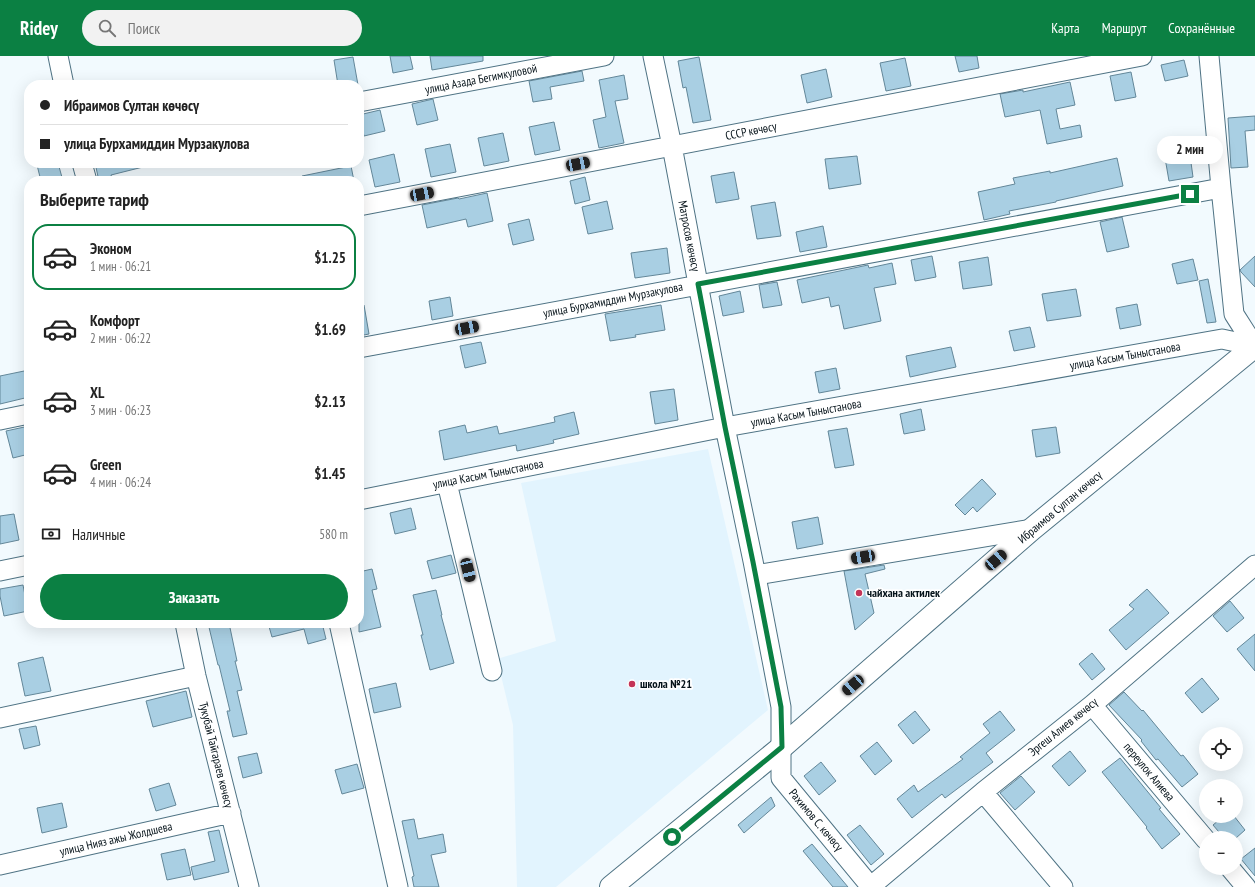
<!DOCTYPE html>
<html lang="ru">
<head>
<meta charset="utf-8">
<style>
	:root { --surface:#fff; --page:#f2f2f2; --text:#222; --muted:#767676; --line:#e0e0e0; --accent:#0b8043 }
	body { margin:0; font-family:"PT Sans Narrow",sans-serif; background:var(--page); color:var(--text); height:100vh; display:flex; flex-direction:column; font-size:15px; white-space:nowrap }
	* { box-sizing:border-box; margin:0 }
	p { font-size:13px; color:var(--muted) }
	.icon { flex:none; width:22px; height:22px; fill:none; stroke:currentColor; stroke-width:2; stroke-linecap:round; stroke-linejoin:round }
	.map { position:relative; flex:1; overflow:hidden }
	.side { position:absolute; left:24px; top:120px; width:340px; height:452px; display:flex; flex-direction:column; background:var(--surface); border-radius:16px; box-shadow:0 4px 16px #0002 }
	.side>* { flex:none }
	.hud { position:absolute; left:24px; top:24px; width:340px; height:88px; border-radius:16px; box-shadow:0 4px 16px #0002; display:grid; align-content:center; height:88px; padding:0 16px; background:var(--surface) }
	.fabs { position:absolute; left:1199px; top:671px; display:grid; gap:8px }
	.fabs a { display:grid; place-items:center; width:44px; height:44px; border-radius:50%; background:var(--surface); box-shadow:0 4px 16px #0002; font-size:20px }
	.end { position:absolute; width:18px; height:18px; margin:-9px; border:5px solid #0b8043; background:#fff; box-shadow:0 0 0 2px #fff }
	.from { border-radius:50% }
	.bubble { position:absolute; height:28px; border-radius:14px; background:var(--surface); box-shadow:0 4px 16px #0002; font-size:13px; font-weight:700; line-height:28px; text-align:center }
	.car { position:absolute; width:12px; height:24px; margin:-12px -6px; border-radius:5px; box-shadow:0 0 3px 1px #0007; background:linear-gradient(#222 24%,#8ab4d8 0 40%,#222 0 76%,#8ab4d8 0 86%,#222 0) }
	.hud b { display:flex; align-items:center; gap:14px; height:38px; font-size:15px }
	.hud b+b { border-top:1px solid var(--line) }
	.hud i { width:10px; height:10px; background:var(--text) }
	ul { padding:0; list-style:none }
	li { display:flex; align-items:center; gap:12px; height:66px; margin:0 8px 6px; padding:0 8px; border:2px solid transparent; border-radius:16px }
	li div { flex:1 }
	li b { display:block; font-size:15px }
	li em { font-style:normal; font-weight:700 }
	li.selected { border-color:var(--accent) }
	li>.icon { width:36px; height:36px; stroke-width:1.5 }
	h2 { padding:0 16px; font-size:18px; line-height:48px }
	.pay { display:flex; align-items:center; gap:10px; height:44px; padding:0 16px; font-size:15px }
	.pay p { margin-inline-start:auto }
	.action { display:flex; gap:8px; margin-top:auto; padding:8px 16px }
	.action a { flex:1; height:46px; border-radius:24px; background:var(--accent); color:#fff; font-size:16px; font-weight:700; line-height:46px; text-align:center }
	header { display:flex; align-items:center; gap:24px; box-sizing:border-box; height:56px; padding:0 20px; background:var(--accent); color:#fff }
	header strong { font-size:19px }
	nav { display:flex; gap:22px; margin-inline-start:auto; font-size:14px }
	.search { width:280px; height:36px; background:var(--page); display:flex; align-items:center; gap:10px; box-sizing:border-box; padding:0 14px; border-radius:22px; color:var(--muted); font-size:15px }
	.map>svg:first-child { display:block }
</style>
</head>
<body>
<header>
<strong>Ridey</strong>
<div class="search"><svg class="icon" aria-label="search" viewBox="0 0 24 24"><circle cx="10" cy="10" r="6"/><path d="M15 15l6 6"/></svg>Поиск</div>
<nav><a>Карта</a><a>Маршрут</a><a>Сохранённые</a></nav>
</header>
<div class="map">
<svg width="1255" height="831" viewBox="0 0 1255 831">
	<rect width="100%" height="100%" fill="#f2fafe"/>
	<path fill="#e2f4fe" d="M708,393L768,654L556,831H517L513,669L497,603L556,585L521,427Z"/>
	<path fill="#a9cfe3" stroke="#638799" d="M390,0H410L413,13L393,17Z
		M430,0H483V5L432,14Z
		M955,0H977L979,12L959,16Z
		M353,1L358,29H338L334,4Z
		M699,1L711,64L693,67L686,31L683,32L678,5Z
		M905,2L911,30L886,35L880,7Z
		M1184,4L1188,20L1165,25L1161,9Z
		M826,13L832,41L807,47L801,19Z
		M582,15L584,25L550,31L552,43L533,46L529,25Z
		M1131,16L1136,41L1115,45L1110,20Z
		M624,19L628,43L615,45L624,87L599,92L593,64L606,61L599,24Z
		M1070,26L1075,49L1056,53L1060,73L1080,69L1082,81L1047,88L1040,54L1005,61L1000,38L1023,34V36Z
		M433,43L438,64L417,69L412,48Z
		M380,54L385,75L364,80L359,59Z
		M1255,60V74L1245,75L1248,111L1231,112L1228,62Z
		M554,66L560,94L535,99L529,71Z
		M503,77L509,105L484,110L478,82Z
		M450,88L456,116L431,121L425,93Z
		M1189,92L1193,121L1169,125L1164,96Z
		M394,98L400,126L375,131L369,104Z
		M857,100L861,128L829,133L825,103Z
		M1117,102L1123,130L1056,145V146L1009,155L1010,158L984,164L978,136L1015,128L1013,122L1050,115V117Z
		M43,107H58L63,125H41L37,109Z
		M95,107H142L143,111L111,119L113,125H99Z
		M351,110L354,125H302V120Z
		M734,116L739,143L716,147L711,120Z
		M585,121L590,144L575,148L570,125Z
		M487,137L493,165L468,171L466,163L427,172L422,149L458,142L459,143Z
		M607,145L613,173L588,178L582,151Z
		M775,146L781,180L757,183L751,150Z
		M1122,161L1129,191L1107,196L1100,166Z
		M529,163L534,184L513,189L508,168Z
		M823,170L827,191L800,196L796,176Z
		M667,192L670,217L635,222L631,197Z
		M932,200L936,221L915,225L911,204Z
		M1255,200V231L1241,216L1240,214Z
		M988,201L992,229L963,233L959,206Z
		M1193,203L1198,224L1177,228L1172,208Z
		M892,207L896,228L874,232L881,265L844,273L839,249L831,251L829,241L802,247L797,224L868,209L869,212Z
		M1208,223L1216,266L1207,267L1199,225Z
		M777,226L782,249L763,252L759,229Z
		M1076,233L1081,260L1047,265L1042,238Z
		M740,235L744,256L723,260L719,240Z
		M450,241L453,260L432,264L429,245Z
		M1137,248L1141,269L1120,273L1116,252Z
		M364,249L369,278L359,280V250Z
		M661,249L665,274L635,279L636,281L610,285L605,258Z
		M1030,271L1035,291L1014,295L1009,275Z
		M481,286L486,307L465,312L460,290Z
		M951,291L956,311L910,321L906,300Z
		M836,312L840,333L819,337L815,316Z
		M29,314V341L0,348V320Z
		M674,333L678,364L655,368L650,336Z
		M921,353L925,374L904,378L900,358Z
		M574,356L579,378L553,384L554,387L517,395L516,389L444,404L439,375L465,369L467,377L497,370L499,378L555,366L554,361Z
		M29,370V398L13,402L6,375Z
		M1056,371L1060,397L1036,401L1032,374Z
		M847,372L854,409L835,412L828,375Z
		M982,423L996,438L977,456L973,451L965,459L955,449Z
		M411,452L416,473L395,478L390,457Z
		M14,458L19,484L0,488V460Z
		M818,461L823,488L797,493L792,466Z
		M451,499L456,517L432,523L427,505Z
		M884,509L885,513L865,518L874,557L855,574L844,515Z
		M372,513L377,533L372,534L381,571L359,576V516Z
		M23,529L28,555L4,560L0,540V533Z
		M1147,533L1169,557L1126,594L1109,574L1134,553L1129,549Z
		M436,534L442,559H441L454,607L430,614L421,579H423L413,539Z
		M1230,545L1244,562L1227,576L1213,560Z
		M208,567H229L237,605H235L242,634L237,635L247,678L233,681L227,655H230L219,609H218Z
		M268,567H322L326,583L308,588L304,573L272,581Z
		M1255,578V615L1237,593Z
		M1092,597L1105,613L1092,624L1079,608Z
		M43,601L51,635L25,640L18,607Z
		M1202,622L1219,643L1202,657L1185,637Z
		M396,627L401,651L374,657L369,633Z
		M186,635L192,661L153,671L146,645Z
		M1124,636L1142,655L1143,654L1181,700L1183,699L1198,718L1182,731L1158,703L1156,704L1141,685L1142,684L1109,649Z
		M915,655L930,674L913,688L898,669Z
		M1000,655L1015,674L986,697L993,706L945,742L942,738L912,762L897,743L914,729L918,736L963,703L960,701L990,677L983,668Z
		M36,670L40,689L24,693L19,673Z
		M877,686L892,705L875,719L860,700Z
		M1070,695L1086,715L1069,730L1052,710Z
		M257,697L262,717L243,722L238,701Z
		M1120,702L1161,752L1159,753L1180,778L1162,793L1146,772L1147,771L1102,716Z
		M821,706L836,725L819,739L804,720Z
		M357,708L364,732L342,738L335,714Z
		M1021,720L1035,736L1015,754L1000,737Z
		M169,727L176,749L156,755L149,733Z
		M771,741L775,750L744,777L738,769Z
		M62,747L67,771L42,777L37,752Z
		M1224,760H1234L1245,774L1236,782H1224L1213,769Z
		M414,763L418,783L443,778L446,796L431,799L439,831H414L412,821L414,820L402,765Z
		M860,769L884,798L871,809L847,779Z
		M219,774L229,816L194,824L191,811L215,805L208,776Z
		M812,788L848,831H833L803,795Z
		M1255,792V820L1241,803Z
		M185,793L191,819L167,824L161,798Z"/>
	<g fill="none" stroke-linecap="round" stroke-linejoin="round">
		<g stroke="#4f7384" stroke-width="21">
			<path id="minor" d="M58,0L64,29
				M653,0L672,90L725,371L753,505L781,651V722L871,831
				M1209,0L1221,132L1234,258L1255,291
				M359,46L604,0
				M82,107L87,125
				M359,150L1142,0
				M359,292L1221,132
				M0,364L29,358
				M447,427L492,615
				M359,444L725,371L1222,283L1254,290
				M0,515L29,509
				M756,519L1032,473
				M185,567L196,620L249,831
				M339,567L398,831
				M1092,649L1206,784
				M0,662L196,620
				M983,736L1063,831
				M0,809L231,757
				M1230,812L1246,831
				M870,831L983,736L1092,649L1255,509"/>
		</g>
		<g stroke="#4f7384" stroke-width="24">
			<path id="major" d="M611,831L782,691L1032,473L1255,290"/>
		</g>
		<use href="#minor" stroke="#fff" stroke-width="19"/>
		<use href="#major" stroke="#fff" stroke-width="22"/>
	</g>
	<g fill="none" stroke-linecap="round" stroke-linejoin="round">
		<path stroke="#0b8043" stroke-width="5" d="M672,781L782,691L781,651L753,506L725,371L698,228L1190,138"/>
	</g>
	<g fill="#c43457" stroke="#fff" stroke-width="1.5">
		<circle cx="859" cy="537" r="4"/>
		<circle cx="632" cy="628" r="4"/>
	</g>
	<g text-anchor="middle" stroke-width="3.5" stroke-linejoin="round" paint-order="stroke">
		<g font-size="12" fill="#051219" stroke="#fff">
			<text transform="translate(481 23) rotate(-11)" y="4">улица Азада Бегимкуловой</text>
			<text transform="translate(751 75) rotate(-11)" y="4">СССР көчөсү</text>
			<text transform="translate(689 180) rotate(79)" y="4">Матросов көчөсү</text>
			<text transform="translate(613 244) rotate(-11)" y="4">улица Бурхамиддин Мурзакулова</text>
			<text transform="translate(1125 300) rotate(-10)" y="4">улица Касым Тыныстанова</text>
			<text transform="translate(806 357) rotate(-10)" y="4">улица Касым Тыныстанова</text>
			<text transform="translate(488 418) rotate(-11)" y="4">улица Касым Тыныстанова</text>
			<text transform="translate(1060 451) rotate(-40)" y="4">Ибраимов Султан көчөсү</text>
			<text transform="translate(1063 671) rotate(-39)" y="4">Эргеш Алиев көчөсү</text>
			<text transform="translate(216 699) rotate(76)" y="4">Тукубай Тайгараев көчөсү</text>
			<text transform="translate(1149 716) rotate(50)" y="4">переулок Алиева</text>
			<text transform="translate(816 764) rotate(50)" y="4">Рахимов С. көчөсү</text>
			<text transform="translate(116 783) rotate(-13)" y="4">улица Нияз ажы Жолдшева</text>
		</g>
		<g font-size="12" font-weight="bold" fill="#051219" stroke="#fff" text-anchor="start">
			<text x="867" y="541">чайхана актилек</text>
			<text x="640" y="632">школа №21</text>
		</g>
	</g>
</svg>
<div class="fabs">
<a><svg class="icon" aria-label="locate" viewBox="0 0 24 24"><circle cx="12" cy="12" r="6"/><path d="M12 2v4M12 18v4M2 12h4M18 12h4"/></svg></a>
<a>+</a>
<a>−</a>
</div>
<i class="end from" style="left:672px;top:781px"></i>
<i class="end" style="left:1190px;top:138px"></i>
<div class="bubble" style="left:1157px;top:80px;width:66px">2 мин</div>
<i class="car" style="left:578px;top:108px;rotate:79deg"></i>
<i class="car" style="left:422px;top:138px;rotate:79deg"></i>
<i class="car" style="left:467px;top:272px;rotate:79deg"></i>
<i class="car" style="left:863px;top:501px;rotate:260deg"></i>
<i class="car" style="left:996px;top:504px;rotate:49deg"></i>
<i class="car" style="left:468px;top:514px;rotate:166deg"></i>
<i class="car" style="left:853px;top:629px;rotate:229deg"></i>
<div class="hud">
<b><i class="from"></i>Ибраимов Султан көчөсү</b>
<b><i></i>улица Бурхамиддин Мурзакулова</b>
</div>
<section class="side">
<h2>Выберите тариф</h2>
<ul>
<li class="selected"><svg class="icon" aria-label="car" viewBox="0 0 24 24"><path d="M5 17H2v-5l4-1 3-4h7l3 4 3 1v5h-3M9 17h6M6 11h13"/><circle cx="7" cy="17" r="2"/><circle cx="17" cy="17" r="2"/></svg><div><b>Эконом</b><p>1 мин · 06:21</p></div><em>$1.25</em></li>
<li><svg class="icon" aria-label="car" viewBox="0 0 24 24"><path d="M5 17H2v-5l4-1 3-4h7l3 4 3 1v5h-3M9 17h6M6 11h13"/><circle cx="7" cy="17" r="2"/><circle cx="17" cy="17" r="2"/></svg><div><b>Комфорт</b><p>2 мин · 06:22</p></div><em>$1.69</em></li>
<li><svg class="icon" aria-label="car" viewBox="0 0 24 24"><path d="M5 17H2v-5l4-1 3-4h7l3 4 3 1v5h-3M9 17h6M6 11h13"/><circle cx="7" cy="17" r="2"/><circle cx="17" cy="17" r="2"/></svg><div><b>XL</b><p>3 мин · 06:23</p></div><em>$2.13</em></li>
<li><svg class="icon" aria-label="car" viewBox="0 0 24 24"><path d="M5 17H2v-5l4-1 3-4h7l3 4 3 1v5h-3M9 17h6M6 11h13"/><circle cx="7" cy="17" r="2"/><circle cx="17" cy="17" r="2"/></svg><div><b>Green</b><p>4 мин · 06:24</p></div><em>$1.45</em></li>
</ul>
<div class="pay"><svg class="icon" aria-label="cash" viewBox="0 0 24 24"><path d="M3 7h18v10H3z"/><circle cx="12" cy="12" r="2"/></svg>Наличные<p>580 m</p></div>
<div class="action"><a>Заказать</a></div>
</section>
</div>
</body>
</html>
